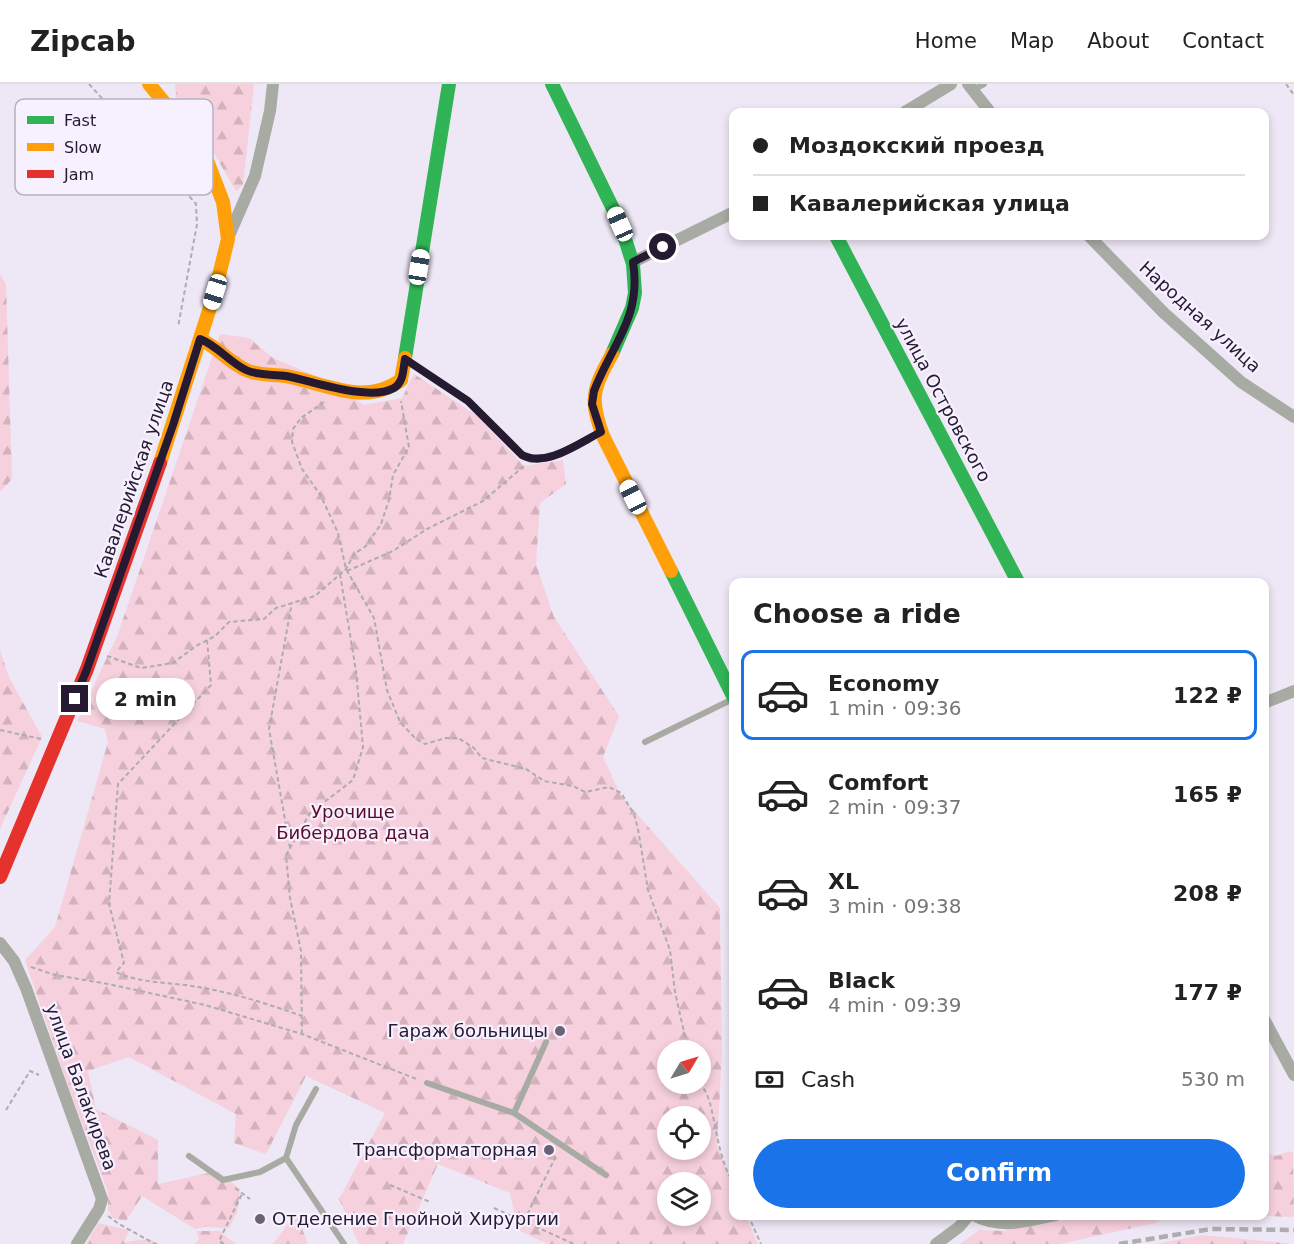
<!DOCTYPE html>
<html lang="en">
<head>
<meta charset="utf-8">
<style>
	:root { --surface:#fff; --page:#f6f6f6; --text:#222; --muted:#767676; --line:#e0e0e0; --accent:#1a73e8 }
	body { margin:0; font-family:"DejaVu Sans",sans-serif; background:var(--page); color:var(--text); height:100vh; display:flex; flex-direction:column; font-size:22px; white-space:nowrap }
	* { box-sizing:border-box; margin:0 }
	p { font-size:20px; color:var(--muted) }
	.icon { flex:none; width:33px; height:33px; fill:none; stroke:currentColor; stroke-width:2; stroke-linecap:round; stroke-linejoin:round }
	.map { position:relative; flex:1; overflow:hidden }
	.panel { position:absolute; left:729px; top:494px; width:540px; height:642px; display:flex; flex-direction:column; background:var(--surface); border-radius:12px; box-shadow:0 3px 9px #0003 }
	.panel>* { flex:none }
	.guide { position:absolute; left:729px; top:24px; width:540px; height:132px; border-radius:12px; box-shadow:0 3px 9px #0003; display:grid; align-content:center; height:132px; padding:0 24px; background:var(--surface) }
	.needle { width:39px; rotate:52deg }
	.fabs { position:absolute; left:657px; top:956px; display:grid; gap:12px }
	.fabs a { display:grid; place-items:center; width:54px; height:54px; border-radius:50%; background:var(--surface); box-shadow:0 3px 9px #0003; font-size:30px }
	.end { position:absolute; width:27px; height:27px; margin:-14px; border:8px solid #261a32; background:#fff; box-shadow:0 0 0 3px #fff }
	.from { border-radius:50% }
	.bubble { position:absolute; height:42px; border-radius:21px; background:var(--surface); box-shadow:0 3px 9px #0003; font-size:20px; font-weight:600; line-height:42px; text-align:center }
	.car { position:absolute; width:18px; height:36px; margin:-18px -9px; border-radius:8px; box-shadow:0 0 4px 2px #0007; background:linear-gradient(#fff 24%,#345 0 40%,#fff 0 76%,#345 0 86%,#fff 0) }
	.guide b { display:flex; align-items:center; gap:21px; height:57px; font-size:22px }
	.guide b+b { border-top:2px solid var(--line) }
	.guide i { width:15px; height:15px; background:var(--text) }
	ul { padding:0; list-style:none }
	li { display:flex; align-items:center; gap:18px; height:90px; margin:0 12px 9px; padding:0 12px; border:3px solid transparent; border-radius:12px }
	li div { flex:1 }
	li b { display:block; font-size:22px }
	li em { font-style:normal; font-weight:600 }
	li.active { border-color:var(--accent) }
	li>.icon { width:54px; height:54px; stroke-width:1.5 }
	h2 { padding:0 24px; font-size:27px; line-height:72px }
	.pay { display:flex; align-items:center; gap:15px; height:66px; padding:0 24px; font-size:22px }
	.pay p { margin-inline-start:auto }
	.primary-button { display:flex; gap:12px; margin-top:auto; padding:12px 24px }
	.primary-button a { flex:1; height:69px; border-radius:36px; background:var(--accent); color:#fff; font-size:24px; font-weight:600; line-height:69px; text-align:center }
	header { display:flex; align-items:center; gap:36px; box-sizing:border-box; height:84px; padding:0 30px; background:var(--surface); border-bottom:2px solid var(--line) }
	header strong { font-size:28px }
	nav { display:flex; gap:33px; margin-inline-start:auto; font-size:21px }
	.map>svg:first-child { display:block }
</style>
</head>
<body>
<header>
<strong>Zipcab</strong>
<nav><a>Home</a><a>Map</a><a>About</a><a>Contact</a></nav>
</header>
<div class="map">
<svg width="1294" height="1160" viewBox="0 0 1294 1160">
	<defs>
		<pattern id="forest-firs" width="22" height="20" patternUnits="userSpaceOnUse" patternTransform="scale(1.5)"><rect width="22" height="20" fill="#f6d0dd"/><path d="M5 1l3.5 6h-7zM16 11l3.5 6h-7z" fill="#d3b2be"/></pattern>
	</defs>
	<rect width="100%" height="100%" fill="#eee7f5"/>
	<path fill="url(#forest-firs)" fill-rule="evenodd" d="M175,0H254L243,101L236,107L204,52L177,19Z
		M0,191L6,200L12,395L0,408Z
		M220,250L249,254L273,274L318,293L364,321L402,314L414,290L476,331L524,382L563,376L566,400L540,419L536,480L554,533L619,632L603,673L621,712L720,824L722,970L717,1062L733,1101L734,1131H746L758,1160H548L518,1146L510,1109L438,1080L403,1160H359L339,1115L385,1029L306,992L266,1070L234,1059L236,1030L129,973L88,987L96,1025L158,1056V1100L218,1087L240,1105L237,1129L229,1144L205,1143L195,1145L142,1112L126,1137L113,1134L108,1126V1108L65,994L25,876L55,843L108,658L105,645L77,637L118,550ZM668,966H700V999H668ZM668,1032H700V1065H668ZM668,1098H700V1131H668Z
		M0,566L9,593L42,653L0,745Z
		M1288,1067L1293,1069L1294,1133L1264,1132L1207,1135L1199,1131H1264L1265,1068L1277,1072Z
		M296,1129L308,1160H273Z
		M1090,1131H1163L1164,1134L1155,1139L1060,1160H960L979,1146L1004,1147Z
		M98,1139L129,1146L124,1158L149,1155L159,1160H86Z
		M196,1147H219L236,1160H195L199,1154Z
		M1202,1151L1285,1159L1291,1160H1156Z"/>
	<g fill="none" stroke-linecap="round" stroke-linejoin="round">
		<path stroke="#adacae" stroke-width="2" stroke-dasharray="4.5 3" stroke-linecap="butt" d="M89,0L128,43
			M1286,0L1294,11
			M140,56L196,120L197,140L178,243
			M324,318L301,334L293,345L292,358L302,385L321,412L338,449L346,485L374,534L387,606L400,638L416,655L425,660L446,654H458L474,664L482,674L526,685L544,697L573,702L585,708L609,703L621,709L634,730L638,745L648,806L670,866L675,908L688,966
			M136,398L132,396L147,360
			M347,487L393,467L427,445L483,417L524,382
			M207,556L211,601L118,700L109,820L124,879L116,888C141,900 171,898 198,903C234,909 268,920 302,932
			M107,572L141,584L173,579L196,562L215,552L229,538L264,535L276,524L315,512L346,485L354,470L366,462L381,440L389,416L393,391L409,363L401,317
			M0,646L41,655
			M290,764L269,645L292,518
			M31,883L55,891L108,900L205,921L302,950L419,996
			M302,950L301,867L290,814L286,771L310,729L353,696L363,663L356,587L340,490
			M700,998C703,1004 707,1009 709,1016C717,1043 718,1075 734,1100
			M6,1026L30,987L39,991
			M390,1101L430,1118
			M235,1104L250,1115
			M494,1124L574,1160
			M748,1131L761,1160
			M108,1132L119,1140L155,1160
			M524,1137L557,1070
			M224,1160L219,1157L242,1110"/>
		<path stroke="#a7aba3" stroke-width="6" d="M973,6L984,0
			M63,104L166,25
			M408,277L468,317L521,371L531,376L552,373L599,349
			M645,658L733,615
			M427,999L514,1029L606,1091
			M514,1029L546,958
			M189,1072L223,1096L260,1088L286,1074L344,1160
			M286,1074L296,1041L316,1005"/>
		<path stroke="#a7aba3" stroke-width="12" d="M968,0L990,28
			M905,28L951,0
			M1089,152L1164,229L1241,298L1294,333
			M228,154L255,92L270,27L273,0
			M633,178L734,128
			M1264,619L1294,607
			M0,859L14,877L26,904L102,1115L99,1125L77,1160
			M1264,935L1294,991
			M973,1131C1002,1146 1026,1137 1056,1131
			M936,1160L959,1143L969,1131"/>
		<path stroke="#30b455" stroke-width="14" d="M552,0L620,139L633,180L635,209L632,224L612,270
			M836,152L1018,498
			M405,274L449,0
			M671,487L734,614"/>
		<path stroke="#ff9f0a" stroke-width="14" d="M149,0L195,56L208,79L223,118L228,155L215,208L160,379
			M200,255C217,263 229,278 246,286C259,292 273,290 286,292C325,299 364,323 401,296L405,274
			M612,270C593,305 589,314 603,352L671,487"/>
		<path stroke="#e5322d" stroke-width="14" d="M0,793L87,585L160,379"/>
		<path stroke="#adacae" stroke-width="4.5" stroke-dasharray="9 4.5" stroke-linecap="butt" d="M1119,1160L1211,1145L1294,1146"/>
	</g>
	<g fill="none" stroke-linecap="round" stroke-linejoin="round">
		<path stroke="#261a32" stroke-width="8" d="M75,615L87,585L173,341L200,255C218,262 229,278 246,286C259,292 272,290 286,292C313,297 369,318 394,304C404,298 403,285 405,275L468,317L522,371C546,384 579,359 601,348L592,320L594,307C612,260 642,233 633,178L663,163"/>
	</g>
	<g fill="#6c6276" stroke="#f7f1ff" stroke-width="2">
		<circle cx="560" cy="947" r="6"/>
		<circle cx="549" cy="1066" r="6"/>
		<circle cx="260" cy="1135" r="6"/>
	</g>
	<g text-anchor="middle" stroke-width="4.5" stroke-linejoin="round" paint-order="stroke">
		<g font-size="18" fill="#261a32" stroke="#f7f1ff">
			<text transform="translate(1200 233) rotate(42)" y="6">Народная улица</text>
			<text transform="translate(943 316) rotate(62)" y="6">улица Островского</text>
			<text transform="translate(134 395) rotate(-71)" y="6">Кавалерийская улица</text>
			<text transform="translate(81 1003) rotate(70)" y="6">улица Балакирева</text>
		</g>
		<g font-size="18" fill="#5a0d28" stroke="#f7f1ff">
			<text x="353" y="734">Урочище<tspan x="353" dy="21">Бибердова дача</tspan></text>
		</g>
		<g font-size="18" fill="#261a32" stroke="#f7f1ff" text-anchor="end">
			<text x="548" y="953">Гараж больницы</text>
			<text x="537" y="1072">Трансформаторная</text>
			<text x="272" y="1141" text-anchor="start">Отделение Гнойной Хирургии</text>
		</g>
	</g>
	<rect x="15" y="15" width="198" height="96" rx="9" fill="#f7f1ff" stroke="#b8b0c2" stroke-width="1.5"/>
	<rect x="27" y="32" width="27" height="8" fill="#30b455"/>
	<rect x="27" y="59" width="27" height="8" fill="#ff9f0a"/>
	<rect x="27" y="86" width="27" height="8" fill="#e5322d"/>
	<g font-size="16" fill="#261a32">
		<text x="64" y="42">Fast</text>
		<text x="64" y="69">Slow</text>
		<text x="64" y="96">Jam</text>
	</g>
</svg>
<div class="fabs">
<a><svg class="needle" viewBox="-14 -14 28 28"><path d="M0-13l5 13h-10z" fill="#e53935"/><path d="M0 13l5-13h-10z" fill="#767676"/></svg></a>
<a><svg class="icon" aria-label="locate" viewBox="0 0 24 24"><circle cx="12" cy="12" r="6"/><path d="M12 2v4M12 18v4M2 12h4M18 12h4"/></svg></a>
<a><svg class="icon" aria-label="layers" viewBox="0 0 24 24"><path d="M12 4l9 5-9 5-9-5zM3 14l9 5 9-5"/></svg></a>
</div>
<i class="end from" style="left:663px;top:163px"></i>
<i class="end" style="left:75px;top:615px"></i>
<div class="bubble" style="left:96px;top:594px;width:99px">2 min</div>
<i class="car" style="left:620px;top:140px;rotate:336deg"></i>
<i class="car" style="left:419px;top:183px;rotate:9deg"></i>
<i class="car" style="left:215px;top:208px;rotate:197deg"></i>
<i class="car" style="left:633px;top:413px;rotate:333deg"></i>
<div class="guide">
<b><i class="from"></i>Моздокский проезд</b>
<b><i></i>Кавалерийская улица</b>
</div>
<section class="panel">
<h2>Choose a ride</h2>
<ul>
<li class="active"><svg class="icon" aria-label="car" viewBox="0 0 24 24"><path d="M5 17H2v-5l4-1 3-4h7l3 4 3 1v5h-3M9 17h6M6 11h13"/><circle cx="7" cy="17" r="2"/><circle cx="17" cy="17" r="2"/></svg><div><b>Economy</b><p>1 min · 09:36</p></div><em>122 ₽</em></li>
<li><svg class="icon" aria-label="car" viewBox="0 0 24 24"><path d="M5 17H2v-5l4-1 3-4h7l3 4 3 1v5h-3M9 17h6M6 11h13"/><circle cx="7" cy="17" r="2"/><circle cx="17" cy="17" r="2"/></svg><div><b>Comfort</b><p>2 min · 09:37</p></div><em>165 ₽</em></li>
<li><svg class="icon" aria-label="car" viewBox="0 0 24 24"><path d="M5 17H2v-5l4-1 3-4h7l3 4 3 1v5h-3M9 17h6M6 11h13"/><circle cx="7" cy="17" r="2"/><circle cx="17" cy="17" r="2"/></svg><div><b>XL</b><p>3 min · 09:38</p></div><em>208 ₽</em></li>
<li><svg class="icon" aria-label="car" viewBox="0 0 24 24"><path d="M5 17H2v-5l4-1 3-4h7l3 4 3 1v5h-3M9 17h6M6 11h13"/><circle cx="7" cy="17" r="2"/><circle cx="17" cy="17" r="2"/></svg><div><b>Black</b><p>4 min · 09:39</p></div><em>177 ₽</em></li>
</ul>
<div class="pay"><svg class="icon" aria-label="cash" viewBox="0 0 24 24"><path d="M3 7h18v10H3z"/><circle cx="12" cy="12" r="2"/></svg>Cash<p>530 m</p></div>
<div class="primary-button"><a>Confirm</a></div>
</section>
</div>
</body>
</html>
